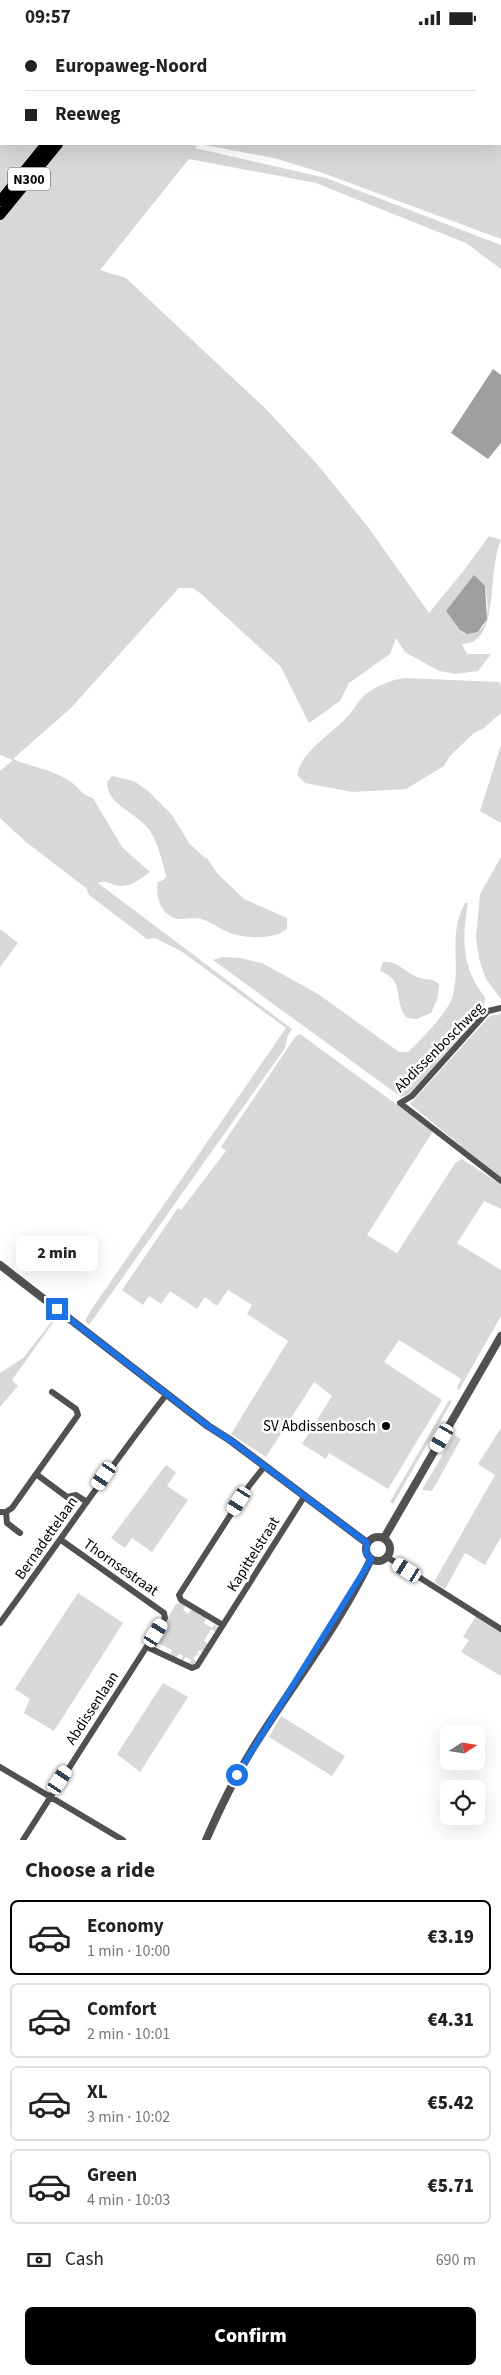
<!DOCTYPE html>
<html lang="en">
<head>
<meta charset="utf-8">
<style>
	:root { --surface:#fff; --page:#f2f2f2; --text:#222; --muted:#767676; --line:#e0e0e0; --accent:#000 }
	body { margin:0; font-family:"Source Sans 3",sans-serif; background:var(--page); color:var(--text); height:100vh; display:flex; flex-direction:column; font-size:19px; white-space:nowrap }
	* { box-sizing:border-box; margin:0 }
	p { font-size:16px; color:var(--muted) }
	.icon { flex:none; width:28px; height:28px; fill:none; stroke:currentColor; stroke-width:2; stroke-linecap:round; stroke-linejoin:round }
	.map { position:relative; height:1805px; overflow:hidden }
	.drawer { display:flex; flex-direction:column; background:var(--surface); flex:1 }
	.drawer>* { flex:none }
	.hud { position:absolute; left:0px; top:0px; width:501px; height:110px; box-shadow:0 5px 20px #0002; display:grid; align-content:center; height:110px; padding:0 25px; background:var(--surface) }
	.needle { width:32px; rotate:78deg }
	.controls { position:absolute; left:440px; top:1690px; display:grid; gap:10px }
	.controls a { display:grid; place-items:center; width:45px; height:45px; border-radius:8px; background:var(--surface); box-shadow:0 5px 20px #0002; font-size:25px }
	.end { position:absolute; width:22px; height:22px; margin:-11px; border:6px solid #1a73e8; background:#fff; box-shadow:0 0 0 2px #fff }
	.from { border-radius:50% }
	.bubble { position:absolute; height:35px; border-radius:8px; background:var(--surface); box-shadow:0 5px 20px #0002; font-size:16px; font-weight:800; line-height:35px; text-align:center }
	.car { position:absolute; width:15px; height:30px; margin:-15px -8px; border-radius:6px; box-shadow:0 0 4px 1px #0007; background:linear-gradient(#fff 24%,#345 0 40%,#fff 0 76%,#345 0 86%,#fff 0) }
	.hud b { display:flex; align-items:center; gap:18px; height:48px; font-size:19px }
	.hud b+b { border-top:1px solid var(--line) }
	.hud i { width:12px; height:12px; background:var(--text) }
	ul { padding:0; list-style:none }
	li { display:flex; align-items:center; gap:15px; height:75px; margin:0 10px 8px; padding:0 15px; border:2px solid var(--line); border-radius:8px }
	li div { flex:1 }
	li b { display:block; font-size:19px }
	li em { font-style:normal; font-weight:800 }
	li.current { border-color:var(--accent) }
	li>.icon { width:45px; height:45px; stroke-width:1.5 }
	h2 { padding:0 25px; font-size:22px; line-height:60px }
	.pay { display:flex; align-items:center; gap:12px; height:55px; padding:0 25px; font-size:19px }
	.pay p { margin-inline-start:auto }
	.cta { display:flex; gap:10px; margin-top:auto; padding:10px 25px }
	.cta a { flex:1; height:58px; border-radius:8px; background:var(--accent); color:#fff; font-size:20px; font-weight:800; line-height:58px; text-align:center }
	.status { display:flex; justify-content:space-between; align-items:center; height:35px; padding:0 25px; background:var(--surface); direction:ltr }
	.status svg { height:14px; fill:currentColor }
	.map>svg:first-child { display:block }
</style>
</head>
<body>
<div class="status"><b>09:57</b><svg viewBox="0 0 49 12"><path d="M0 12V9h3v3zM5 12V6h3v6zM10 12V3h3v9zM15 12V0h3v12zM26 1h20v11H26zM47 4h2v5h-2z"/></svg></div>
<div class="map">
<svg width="501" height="1805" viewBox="0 0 501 1805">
	<rect width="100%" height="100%" fill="#fff"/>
	<path fill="#d8d8d8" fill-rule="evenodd" d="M150,0H428V1H149Z
		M431,0H501V204L320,137L274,123L199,109H500V1H429Z
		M0,70L1,109H41L0,160Z
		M62,109H197L195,113L326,143L501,210V234L466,208L316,148L189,124L100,235L126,243L266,374L317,429L368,492L429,578L465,534L489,501L501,505C486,539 501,609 462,609L467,619H491L478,636L456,639L439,636L405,617L396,603L390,619L349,648L340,666L309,688L281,632L200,558L193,553H179L71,673L13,724C32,732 54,735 71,747C81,754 80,759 93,763L122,812L150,837C142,843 132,851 121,851C112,851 108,844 98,848L292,994L288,1000L285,1013L89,1290L85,1286L91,1275L286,993L181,916L155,903L147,904L89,860L86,853L26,807L0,783V736L13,725L0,720V185ZM485,551C487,566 492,586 478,597L463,598L446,576Z
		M405,643L499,647L501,650V678L484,693L474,698L450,721L444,731L406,754L352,757L305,748L297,740C302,715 331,700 347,682C355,674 357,666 366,659C377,651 392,644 405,643Z
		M501,710V788L480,776Z
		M112,741L134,746L148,756L172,780L189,808L205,823H207L217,838L244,864L287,883V894C273,905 245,904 228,897C220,894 213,888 204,885C197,882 189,884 181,884C163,884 154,862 158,847L165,844L166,840C161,824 159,810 150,796C137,777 106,770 107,747Z
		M501,822V964L486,944L479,924L476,902L480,859Z
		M465,868H468C462,903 461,933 485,962L483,977L411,1059L401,1062L213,925L222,922L240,923L262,928L318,959L399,1017H408C419,1007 448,977 452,963C462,932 447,901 465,868Z
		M0,894L18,908L0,932Z
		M383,927C398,925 406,939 420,943C427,945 432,943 439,949L438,962L431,978L416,984L407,983C392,967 407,946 380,936Z
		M501,979V1144L465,1117L459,1109L410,1069L486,985L490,981Z
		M300,999L433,1096L367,1200L397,1218L456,1127L462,1124L501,1150V1174L484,1166L457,1208L501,1235V1281L459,1355L457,1353L461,1344L399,1305L384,1327L442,1365L388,1454L329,1418L326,1424L302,1409L332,1361L314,1347L266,1422L231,1399L288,1306L247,1279L252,1270L228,1255L217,1271L205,1262L197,1274L170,1256L161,1269L149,1261L143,1270L122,1255L178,1173L181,1175L226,1116L221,1112L295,1002Z
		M56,1281L57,1282L12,1345L18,1351L0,1372V1338L23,1323Z
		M449,1365L452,1366L393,1469L390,1467Z
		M501,1393V1502L485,1530L465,1518L445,1554L434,1547L495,1440L478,1429Z
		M454,1400L461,1404L432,1456L422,1455Z
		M166,1430L176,1437L167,1451L188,1465L152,1517L132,1503L125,1513L111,1503Z
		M78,1558L123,1588L54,1696L24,1678L30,1664L15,1654Z
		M180,1568L186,1570L183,1575L188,1579L192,1574L206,1583L204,1588L212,1593L215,1589L218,1592L216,1597L211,1594L204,1606L208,1609L203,1617L199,1615L197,1618L201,1621L196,1620L193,1624L197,1627L192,1630L190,1629L191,1625L185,1622L183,1626L181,1625L183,1621L179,1619L176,1623L170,1620L172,1615L158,1608L155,1613L152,1609L176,1569Z
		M476,1581L501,1596V1641L461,1617L469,1605L463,1602Z
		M163,1648L188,1662L140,1737L117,1719Z
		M281,1681L345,1721L332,1741L269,1702Z"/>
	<path fill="#9f9f9f" d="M493,334L501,340V408L488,424L451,398Z
		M474,540L485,551L487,584L478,597L467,599L460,595L446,576Z"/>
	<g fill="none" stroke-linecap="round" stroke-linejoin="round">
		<g stroke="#dbdbdb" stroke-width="12">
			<path id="trunk" d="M133,1L134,0
				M145,1L146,0
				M0,166L46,109
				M0,180L58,109"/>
		</g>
		<path stroke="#515151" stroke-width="6" d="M85,1V0
			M0,96L1,95
			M501,973L488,976L412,1061L400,1068L501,1146
			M36,1439L67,1462L76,1460L87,1467
			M0,1477H6L12,1473L78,1380L76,1374L52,1357
			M6,1477L7,1488L20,1498
			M387,1522L501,1594
			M0,1588C56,1512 108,1434 166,1360
			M223,1590L181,1565L179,1560L249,1451L264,1432
			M147,1612L192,1633L197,1631L304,1462
			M0,1732L123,1805
			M23,1805L165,1583L164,1578L61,1505"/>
		<path stroke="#515151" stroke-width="8" d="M0,1230L208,1391L230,1405L367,1508
			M366 1514a12 12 0 1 1 24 0a12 12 0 1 1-24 0Z
			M384,1503L501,1301
			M206,1805C220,1773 235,1742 253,1713C292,1650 339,1591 371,1524"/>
		<use href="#trunk" stroke="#000" stroke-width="10"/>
	</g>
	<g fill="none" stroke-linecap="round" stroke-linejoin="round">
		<path stroke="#1a73e8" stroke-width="6" d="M57,1274L208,1391L230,1405L367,1508L366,1519L371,1524L367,1531L237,1740"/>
	</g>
	<circle fill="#000" stroke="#fff" stroke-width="2" cx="386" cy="1391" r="5"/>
	<g text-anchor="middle" stroke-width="5" stroke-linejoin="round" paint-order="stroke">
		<rect fill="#fff" stroke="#4c4c4c" stroke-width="1" x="8" y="132.5" width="42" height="23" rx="4"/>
		<g font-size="14" font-weight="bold" fill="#000">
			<text x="29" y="149">N300</text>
		</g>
		<g font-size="15" fill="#000" stroke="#fff">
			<text transform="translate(439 1012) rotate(-45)" y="5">Abdissenboschweg</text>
			<text transform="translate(46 1503) rotate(-55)" y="5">Bernadettelaan</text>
			<text transform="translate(253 1519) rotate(-58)" y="5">Kapittelstraat</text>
			<text transform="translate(121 1532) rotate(35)" y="5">Thornsestraat</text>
			<text transform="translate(92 1673) rotate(-57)" y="5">Abdissenlaan</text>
		</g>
		<g font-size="15" fill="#000" stroke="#fff" text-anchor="end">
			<text x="376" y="1396">SV Abdissenbosch</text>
		</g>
	</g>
</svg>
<div class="controls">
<a><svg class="needle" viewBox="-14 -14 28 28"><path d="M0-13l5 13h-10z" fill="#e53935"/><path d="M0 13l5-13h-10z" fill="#767676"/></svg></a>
<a><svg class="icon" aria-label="locate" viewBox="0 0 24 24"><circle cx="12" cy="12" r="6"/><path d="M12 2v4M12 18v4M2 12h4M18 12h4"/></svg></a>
</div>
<i class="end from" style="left:237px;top:1740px"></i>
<i class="end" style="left:57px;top:1274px"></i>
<div class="bubble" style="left:16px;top:1201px;width:82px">2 min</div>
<i class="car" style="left:442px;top:1403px;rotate:210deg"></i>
<i class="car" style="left:104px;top:1441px;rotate:214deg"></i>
<i class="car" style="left:239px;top:1466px;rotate:212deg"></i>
<i class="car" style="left:407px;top:1535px;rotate:302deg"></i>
<i class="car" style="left:156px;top:1598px;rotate:32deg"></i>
<i class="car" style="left:60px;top:1745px;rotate:33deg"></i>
<div class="hud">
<b><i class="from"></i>Europaweg-Noord</b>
<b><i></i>Reeweg</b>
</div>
</div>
<section class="drawer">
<h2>Choose a ride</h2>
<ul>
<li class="current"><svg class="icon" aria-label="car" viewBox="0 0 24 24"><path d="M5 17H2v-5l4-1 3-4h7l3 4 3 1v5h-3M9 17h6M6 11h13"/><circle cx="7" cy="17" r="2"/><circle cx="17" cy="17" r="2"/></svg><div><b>Economy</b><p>1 min · 10:00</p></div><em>€3.19</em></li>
<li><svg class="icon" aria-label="car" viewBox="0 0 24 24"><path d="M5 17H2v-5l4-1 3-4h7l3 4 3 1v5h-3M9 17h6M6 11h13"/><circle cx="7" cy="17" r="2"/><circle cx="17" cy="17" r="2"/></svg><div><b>Comfort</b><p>2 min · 10:01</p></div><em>€4.31</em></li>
<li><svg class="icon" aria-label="car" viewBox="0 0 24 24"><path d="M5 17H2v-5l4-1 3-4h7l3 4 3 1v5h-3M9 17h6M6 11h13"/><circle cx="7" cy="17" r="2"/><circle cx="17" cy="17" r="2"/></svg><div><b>XL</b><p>3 min · 10:02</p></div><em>€5.42</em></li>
<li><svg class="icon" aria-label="car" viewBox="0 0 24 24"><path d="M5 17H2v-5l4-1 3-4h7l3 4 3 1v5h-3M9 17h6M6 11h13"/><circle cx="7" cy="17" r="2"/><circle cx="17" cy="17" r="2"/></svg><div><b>Green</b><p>4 min · 10:03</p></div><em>€5.71</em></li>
</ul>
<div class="pay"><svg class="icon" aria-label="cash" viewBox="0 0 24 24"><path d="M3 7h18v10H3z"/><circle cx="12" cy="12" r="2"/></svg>Cash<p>690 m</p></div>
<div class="cta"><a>Confirm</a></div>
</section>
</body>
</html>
